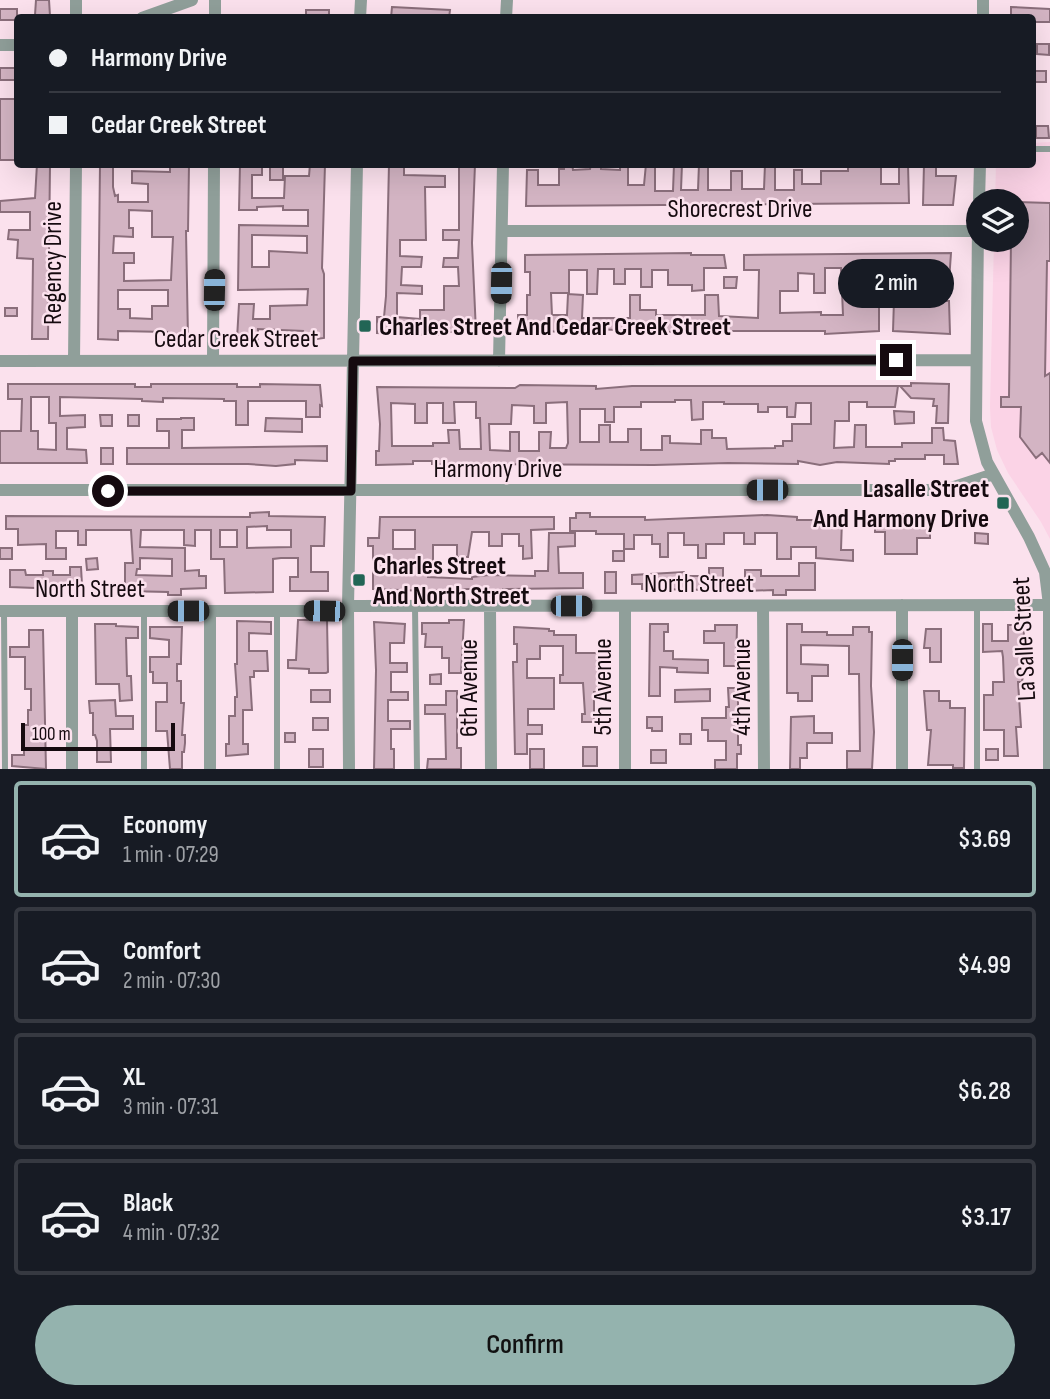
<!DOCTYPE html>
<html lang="en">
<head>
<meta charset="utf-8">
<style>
	:root { --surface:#171b24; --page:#242831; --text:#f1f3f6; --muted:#9ea1a6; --line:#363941; --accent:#94b3ae }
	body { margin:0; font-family:"Sofia Sans Condensed",sans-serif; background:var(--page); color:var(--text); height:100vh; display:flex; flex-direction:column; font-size:26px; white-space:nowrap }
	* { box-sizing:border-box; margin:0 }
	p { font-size:23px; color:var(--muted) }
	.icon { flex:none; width:38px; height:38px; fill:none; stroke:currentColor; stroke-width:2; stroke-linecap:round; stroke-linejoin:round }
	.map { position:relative; height:769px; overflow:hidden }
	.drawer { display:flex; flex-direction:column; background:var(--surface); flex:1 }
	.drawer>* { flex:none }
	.guide { position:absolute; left:14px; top:14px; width:1022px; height:154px; border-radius:7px; box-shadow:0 7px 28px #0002; display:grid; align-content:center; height:154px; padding:0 35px; background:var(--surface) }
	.controls { position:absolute; left:966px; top:189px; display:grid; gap:14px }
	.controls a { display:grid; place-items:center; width:63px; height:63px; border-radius:50%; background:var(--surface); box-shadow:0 7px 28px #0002; font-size:35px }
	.scale { position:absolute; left:21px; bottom:18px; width:154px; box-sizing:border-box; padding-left:7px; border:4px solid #150a0f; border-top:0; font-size:19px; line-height:24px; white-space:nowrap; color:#150a0f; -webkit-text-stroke:5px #fbe1ed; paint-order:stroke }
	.end { position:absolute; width:32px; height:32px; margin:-16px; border:9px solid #150a0f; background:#fff; box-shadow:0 0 0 4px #fff }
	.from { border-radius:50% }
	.bubble { position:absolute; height:49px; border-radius:24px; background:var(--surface); box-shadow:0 7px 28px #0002; font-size:23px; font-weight:600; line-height:49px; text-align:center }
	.car { position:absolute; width:21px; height:42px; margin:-21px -10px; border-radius:9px; box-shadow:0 0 5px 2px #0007; background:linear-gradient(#222 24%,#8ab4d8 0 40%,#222 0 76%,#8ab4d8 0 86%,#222 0) }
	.guide b { display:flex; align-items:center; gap:24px; height:66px; font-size:26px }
	.guide b+b { border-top:2px solid var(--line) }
	.guide i { width:18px; height:18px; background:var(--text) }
	ul { padding:12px 0 0; list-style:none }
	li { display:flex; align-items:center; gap:21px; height:116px; margin:0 14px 10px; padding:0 21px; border:4px solid var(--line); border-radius:7px }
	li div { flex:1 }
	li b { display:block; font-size:26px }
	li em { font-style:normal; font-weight:600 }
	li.active { border-color:var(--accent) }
	li>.icon { width:63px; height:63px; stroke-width:1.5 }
	.button { display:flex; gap:14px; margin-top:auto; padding:14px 35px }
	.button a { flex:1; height:80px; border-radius:42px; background:var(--accent); color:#111; font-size:28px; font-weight:600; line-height:80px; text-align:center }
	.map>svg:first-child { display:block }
</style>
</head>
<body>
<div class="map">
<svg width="1050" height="769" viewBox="0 0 1050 769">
	<rect width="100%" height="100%" fill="#fbe1ed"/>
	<path fill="#fbd3e6" d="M1050,142V539L1041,522L1008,473L997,450L991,427L990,407L994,240H1017V201H995L996,165L1032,164L1033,143Z"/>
	<path fill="#d3b4c3" stroke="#8a6e7b" stroke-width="2" fill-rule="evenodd" d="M36,0H49L50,16L35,15Z
		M392,7L450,10L449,18H391Z
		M1011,7L1050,9V22H1032V18H1011Z
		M0,9H17V20H0Z
		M306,10H329V18H306Z
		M1037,44H1049V55L1037,54Z
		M0,68H18V80H0Z
		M1034,71H1046V82H1034Z
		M0,99H18V160H0Z
		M1036,126H1048L1049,138H1036Z
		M37,164H50L48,339H32L33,259L17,258L18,240L8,239L9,230H30V212H0V201L35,198Z
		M100,164H113V187L115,196L118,195V202H148V184L132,183V171L170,172V164H189L188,231H186L188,338L167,340V332L118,331V340L98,339ZM129,210L152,211V237H173L171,280L124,281V263H134V253H113L114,236L133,237V228H129ZM118,290H168V306H152V319L130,318V309H118Z
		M240,164H262V175H252V198H284L285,176H309L310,164H325L322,268L324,274V338L302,341L303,331L258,329V340L237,339L239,304H254L253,319H270V306L307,305L308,289L238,290L239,225L308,226V210H283V206L257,207V210H239ZM252,235L307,236V253L269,251V267H252Z
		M389,164H404V175L445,176V187H425L426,240H400V256L422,257L421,267H402L401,285L422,286V294L397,293V317L420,319V310H444V286H459L458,267H443L444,258H458L459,240H443V230H459V164H475L472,243L476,332H442V335H434L377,333V317H384L386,296Z
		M564,164H572L573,170L590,169L591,164H601V169L620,170V164H628V185H644L646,164H655V191H673L674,164H682L681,190H698L699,164H708V190H731V171H742V189H764L765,164H775V190H794V170H802V184H821V171H848V164H881V184H899V164H908L909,203L526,206L527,170H538V185H559V169H564Z
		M924,164H936V176H956L953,205H923Z
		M270,167H283V180H270Z
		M1017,202L1050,203V261H1047L1045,376L1050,373V463L1042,453L1036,458L1020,437L1021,407H1001V397H1009L1011,240H1017Z
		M691,253V255H724L726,268H704V290L692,291V285H668V270H652V287H641V269H625V284H614V269H598L597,294H587V270H569V293H551L552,315H567L568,294L583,295L582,318H630V295H640V310H656V315H705V295H718L719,316L758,318L759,270H744V255L951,253L949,281H934L933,301H949L950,334L893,331L895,269H879V331L825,334V331H720V334H709L710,331L667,332L593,329V332H583V335H571V332L538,331V334L526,333V330H518V315H527V295H530V272H525V255ZM825,268H841L843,315H821V312L780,313V291H798V273L814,274V293H825ZM907,268H923L922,295H906Z
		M724,277H737L736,288H724Z
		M5,308H17V316H5Z
		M911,383L949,384L948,423H936L937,406H933L934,399L911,398L900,386H911Z
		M8,384H135V387H151V384H237V387H260V384L320,385L322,406L320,405V417H306V401H248V425H236V401H224V399L163,398V402L142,401V399L60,397V416L85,415V427L67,428V449L86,450L87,463H0V431H21L22,399H8ZM31,397H49V423H56V450L38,449V431H31Z
		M520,385L596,386V389L632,386H898L895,407H867V402H849V421H835L834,448L854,447L855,425H866V447H902V443H932V428H943L944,440L955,441L958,464H944V455H925V459H895V461H889V464L837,462L820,465L798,461V464L728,463L654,465L432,464V461H413V464L376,465V451H379L380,424L377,387L515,388ZM675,400H691L692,420L703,419V402H724V404H758V412H768V407H787V417H795L796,403H811V424H792V441H783V446H775V448L727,449L726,438H712V430H701V444L670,443V436H662V450H641V429H628V442H610V425H599V442H580V409H605V422H614V407H641V402H675ZM454,402H476V418H480L481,449H460L459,430H448L449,443H433V446H392L391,403L415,404V423H427V403H443V423H455ZM567,402L568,443L566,448H550L551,432H539V451H519V432H510V451L490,450L489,424H511L512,405L534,406V423H546V403Z
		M894,411L914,412V423L895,424Z
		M100,415H112V426H101Z
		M128,415H139V426H128Z
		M181,418H194V430H182V448L327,446V461L295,460V464L276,466L248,464H127V448H169V431H157V419H181Z
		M266,418L302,419V432L265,431Z
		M101,448H113V464H101Z
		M269,512V516L325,517L324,546H311V572H328V591H290V577H298V558H281L273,559V592L225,593L224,559H211V530H195V546L184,545V530H141L140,547L185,548V571L199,570V576H206V588L181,589V595H168V592L125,591V563H133L131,530H86V545H78V531H56V548H66V559H46V544L18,545V529H6V516L250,517V513ZM267,526V530H291V547L247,548V527ZM220,530H237V547H220ZM140,558L172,559V576L136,575L137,569H140Z
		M576,513H590V517H645V520L767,515L797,517V520H818V516H835V519H842L841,550H853V561L816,558V547H791V559H777V533H755V544H744V533H724V544H706V558H698V545H684V533H668V557H660V544H652V535H634V549H624V534H596V531H570V518H576Z
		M875,514H930V538H917V554H885V532H875Z
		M380,517H554V529L531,530L532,558L523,559V546H519V534H502V546H489V532H472L468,557H457V545H433V561H428V577L472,579V577L489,575L535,576V571H548L549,533H575V546L558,547L559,573H583V588L503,589V596H489V588L428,591L373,589V546H368V538H379ZM393,530H415V549H393Z
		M975,533L988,534V544L975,543Z
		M0,548H12V559H0Z
		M613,551H624V561H613Z
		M97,558L98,569L87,570L86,559Z
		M799,563H815V590H786V595H773V590L745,591V570H761V576H799Z
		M70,567H81L82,585H61V589L10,587V570H25L26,575H43V571H53V575H70Z
		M709,568H723V590L642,589V584H632V575L684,572V576H709Z
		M605,572H616V593H605Z
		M298,620H327L328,672L326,673H309V669L288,668V660H296Z
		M449,620H464L461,673H449V658H442V647H425L426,634H422V623H449Z
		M237,621L271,622V634L249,633V651H267L268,671H254V677H250L252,710H243V744H248V754L226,756V744H229V716H235V697H237V693L235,664H237Z
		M374,622L405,624L404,643H390V663H407V672H391V692H408V700H388V721H410V729H391V749H394V769H374L376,670Z
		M95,624H116V626L138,627V638H126L127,676H131L132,700L120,701L119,684H96Z
		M650,624H668V632H664V651H673V659L708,660V673L677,672V668L660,667V696H649Z
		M787,624H802V632H827V635H853V627H869V632H872L871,686L874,732L872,769H847V751H860L859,674H849V646L801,645V664L828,665V676H812V701H798V693H787Z
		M983,624H992V641H1008V625H1024L1023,675L1022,682H1018L1021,727H1016L1018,756H1004V730H984V695H993V682H1004L1003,657L1002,651L983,652Z
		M715,625H737L736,666H724V643H704V631H715Z
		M150,627H182L181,659V664H177V681H181V703H184L182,735H185V743L184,752H182V769H170L167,731H156V702H167V683H153V672H150V657H169V640L150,638Z
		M514,627L549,629V631H554V635H576V653H601L600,692H594V722H582V714H585L583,683H560V675H563V646H540V659H527V678H554V709H528V725H542V734H527V754H515L513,662H517V644H514Z
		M926,629H941V662H930V648H924Z
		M29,630H43L46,769L12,766V755H24V725H28V710H31V689H25V657H10V647H29Z
		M441,674V684H430V675Z
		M728,688H741L742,699H738V745H741V754H737V769H715V760H726V741H708V730H702V718H726V707H729Z
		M710,689V701L675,702V690Z
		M311,690H330V702H311Z
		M446,691H457V748H461V769H427L428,759H446L445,714H425V705H446Z
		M924,691H939V701H950V708H965L964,768H953V765H928L931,730H927Z
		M115,700L116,716H133V729H110L111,762H97V741L95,735H93V713H90L89,701Z
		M814,716V733H832V743H807V758H800V769H790L791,717Z
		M647,717H662V731H652V728H647Z
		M313,718H328V730H313Z
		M285,733H295V742H285Z
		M680,734H691V744H680Z
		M583,747H597V766H583Z
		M309,749H323V767H309Z
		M530,749H544V769H530Z
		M986,749H998V760H986Z
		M651,750H666V763H651Z"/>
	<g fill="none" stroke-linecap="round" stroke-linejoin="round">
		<path stroke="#909f9a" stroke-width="6" d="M1032,149H1050
			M977,605V769
			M415,606L417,769
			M4,611L5,769
			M277,612V769
			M144,769V611"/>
		<path stroke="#909f9a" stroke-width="12" d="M76,18V0
			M142,18L192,0
			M215,18V0
			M360,18L361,0
			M506,18L507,0
			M983,18V0
			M0,45H18
			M979,201L980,164
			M978,227L976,421L987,462L1029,537L1045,572L1049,605V769
			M502,231H978
			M0,361L976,360
			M74,361L76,164
			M213,361L214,164
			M499,361L503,164
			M0,490H934L951,488L994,474
			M902,605V769
			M348,606L1050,605
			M490,606L491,769
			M625,606V769
			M763,606L764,769
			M0,611H348
			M72,611V769
			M210,611V769
			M349,769L348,606L357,164"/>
	</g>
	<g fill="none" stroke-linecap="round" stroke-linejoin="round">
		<path stroke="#150a0f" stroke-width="9" d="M108,491H351L353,361L896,360"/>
	</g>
	<g fill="#226555" stroke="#fbe1ed" stroke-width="2.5">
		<rect x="358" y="319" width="14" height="14" rx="3.5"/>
		<rect x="996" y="496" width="14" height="14" rx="3.5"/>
		<rect x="352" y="573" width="14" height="14" rx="3.5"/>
	</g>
	<g text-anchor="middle" stroke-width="5" stroke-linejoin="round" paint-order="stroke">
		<g font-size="26" fill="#150a0f" stroke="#fbe1ed">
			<text x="740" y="217">Shorecrest Drive</text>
			<text transform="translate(52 263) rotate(-90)" y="9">Regency Drive</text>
			<text x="236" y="347">Cedar Creek Street</text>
			<text x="498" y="477">Harmony Drive</text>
			<text x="699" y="592">North Street</text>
			<text x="90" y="597">North Street</text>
			<text transform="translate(1023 639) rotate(-93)" y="9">La Salle Street</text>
			<text transform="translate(602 687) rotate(-90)" y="9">5th Avenue</text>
			<text transform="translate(741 687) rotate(-90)" y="9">4th Avenue</text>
			<text transform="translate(468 688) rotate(-90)" y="9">6th Avenue</text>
		</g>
		<g font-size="26" font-weight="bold" fill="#150a0f" stroke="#fbe1ed" text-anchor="start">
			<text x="379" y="335">Charles Street And Cedar Creek Street</text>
			<text x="989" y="497" text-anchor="end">Lasalle Street<tspan x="989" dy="30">And Harmony Drive</tspan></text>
			<text x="373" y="574">Charles Street<tspan x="373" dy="30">And North Street</tspan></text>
		</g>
	</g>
</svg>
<div class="controls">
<a><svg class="icon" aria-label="layers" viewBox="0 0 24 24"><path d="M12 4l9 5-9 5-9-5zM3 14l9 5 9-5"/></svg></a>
</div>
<div class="scale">100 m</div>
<i class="end from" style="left:108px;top:491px"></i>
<i class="end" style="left:896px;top:360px"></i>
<div class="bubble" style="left:838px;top:259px;width:116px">2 min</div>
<i class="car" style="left:501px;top:283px;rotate:181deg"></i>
<i class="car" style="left:214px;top:290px;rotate:1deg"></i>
<i class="car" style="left:767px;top:490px;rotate:270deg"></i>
<i class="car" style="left:571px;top:606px;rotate:90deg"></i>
<i class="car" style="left:188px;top:611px;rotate:270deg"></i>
<i class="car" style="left:324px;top:611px;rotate:271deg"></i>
<i class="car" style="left:902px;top:660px;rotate:180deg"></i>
<div class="guide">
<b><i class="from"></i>Harmony Drive</b>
<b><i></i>Cedar Creek Street</b>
</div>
</div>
<section class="drawer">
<ul>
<li class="active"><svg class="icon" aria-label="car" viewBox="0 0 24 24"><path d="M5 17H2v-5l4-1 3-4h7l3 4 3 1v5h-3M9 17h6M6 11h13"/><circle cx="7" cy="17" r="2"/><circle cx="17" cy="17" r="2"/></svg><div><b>Economy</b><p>1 min · 07:29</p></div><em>$3.69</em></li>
<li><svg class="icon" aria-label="car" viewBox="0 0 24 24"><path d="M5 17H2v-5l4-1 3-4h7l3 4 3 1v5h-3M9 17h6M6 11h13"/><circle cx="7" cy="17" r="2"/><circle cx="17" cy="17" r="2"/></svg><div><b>Comfort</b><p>2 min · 07:30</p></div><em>$4.99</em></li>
<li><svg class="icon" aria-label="car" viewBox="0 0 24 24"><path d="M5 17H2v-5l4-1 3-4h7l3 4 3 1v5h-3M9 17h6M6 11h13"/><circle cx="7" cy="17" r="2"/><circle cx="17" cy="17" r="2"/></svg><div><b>XL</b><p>3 min · 07:31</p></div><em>$6.28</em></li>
<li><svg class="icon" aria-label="car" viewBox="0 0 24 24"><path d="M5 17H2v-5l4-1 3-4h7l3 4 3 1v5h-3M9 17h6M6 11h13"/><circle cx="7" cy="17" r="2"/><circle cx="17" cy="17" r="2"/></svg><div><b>Black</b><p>4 min · 07:32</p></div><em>$3.17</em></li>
</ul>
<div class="button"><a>Confirm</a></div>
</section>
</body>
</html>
